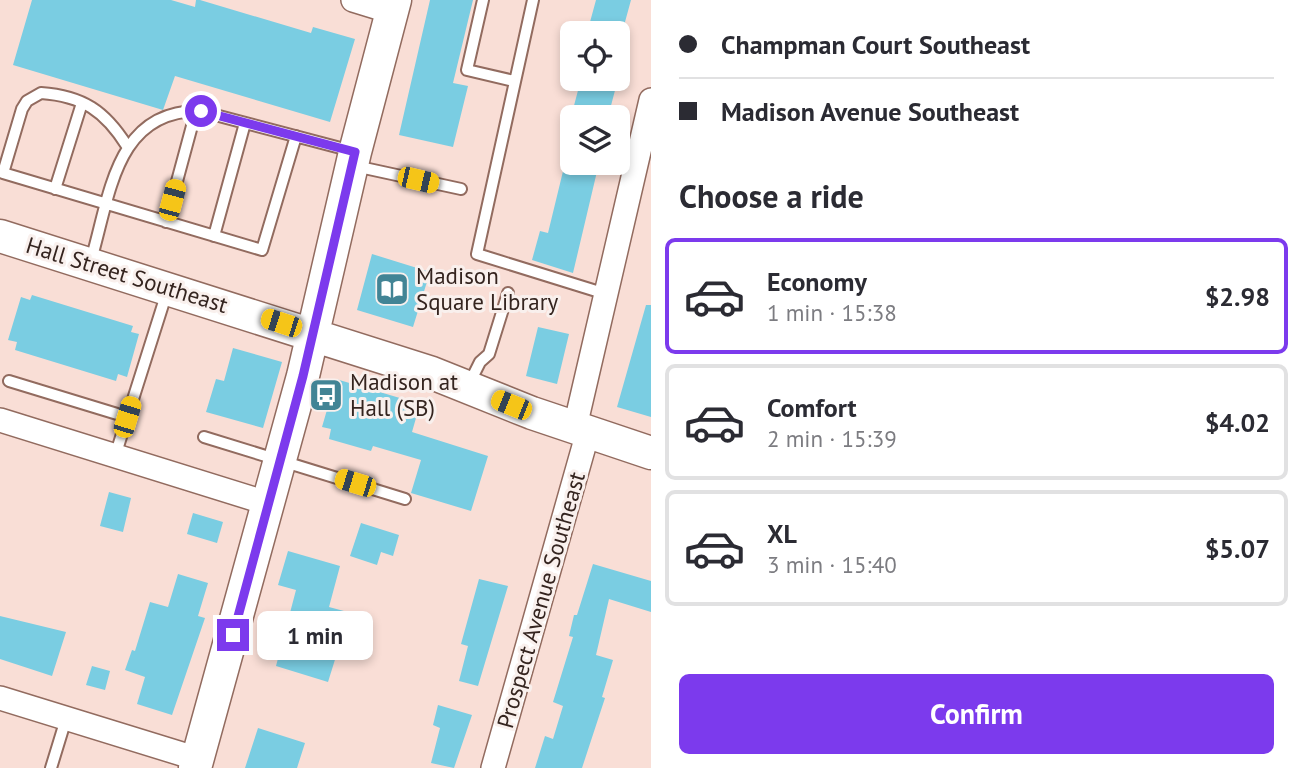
<!DOCTYPE html>
<html lang="en">
<head>
<meta charset="utf-8">
<style>
	:root { --surface:#fff; --page:#f2f2f3; --text:#2b2b33; --muted:#7c7c81; --line:#e1e1e2; --accent:#7c3aed }
	body { margin:0; font-family:"PT Sans",sans-serif; background:var(--page); color:var(--text); height:100vh; display:flex; flex-direction:column; font-size:26px; white-space:nowrap }
	* { box-sizing:border-box; margin:0 }
	p { font-size:23px; color:var(--muted) }
	.icon { flex:none; width:38px; height:38px; fill:none; stroke:currentColor; stroke-width:2; stroke-linecap:round; stroke-linejoin:round }
	.map { position:relative; flex:1; overflow:hidden }
	.drawer { display:flex; flex-direction:column; background:var(--surface); width:651px }
	.drawer>* { flex:none }
	.top-card { display:grid; align-content:center; height:154px; padding:0 28px; background:var(--surface) }
	.controls { position:absolute; left:560px; top:21px; display:grid; gap:14px }
	.controls a { display:grid; place-items:center; width:70px; height:70px; border-radius:10px; background:var(--surface); box-shadow:0 4px 10px #0003; font-size:35px }
	.end { position:absolute; width:32px; height:32px; margin:-16px; border:9px solid #7c3aed; background:#fff; box-shadow:0 0 0 4px #fff }
	.from { border-radius:50% }
	.bubble { position:absolute; height:49px; border-radius:10px; background:var(--surface); box-shadow:0 4px 10px #0003; font-size:23px; font-weight:700; line-height:49px; text-align:center }
	.car { position:absolute; width:21px; height:42px; margin:-21px -10px; border-radius:9px; box-shadow:0 0 5px 2px #0007; background:linear-gradient(#f5c518 24%,#345 0 40%,#f5c518 0 76%,#345 0 86%,#f5c518 0) }
	.top-card b { display:flex; align-items:center; gap:24px; height:66px; font-size:26px }
	.top-card b+b { border-top:2px solid var(--line) }
	.top-card i { width:18px; height:18px; background:var(--text) }
	ul { padding:0; list-style:none }
	li { display:flex; align-items:center; gap:21px; height:116px; margin:0 14px 10px; padding:0 14px; border:4px solid var(--line); border-radius:10px }
	li div { flex:1 }
	li b { display:block; font-size:26px }
	li em { font-style:normal; font-weight:700 }
	li.on { border-color:var(--accent) }
	li>.icon { width:63px; height:63px; stroke-width:1.5 }
	h2 { padding:0 28px; font-size:32px; line-height:84px }
	.cta { display:flex; gap:14px; margin-top:auto; padding:14px 28px }
	.cta a { flex:1; height:80px; border-radius:10px; background:var(--accent); color:#fff; font-size:28px; font-weight:700; line-height:80px; text-align:center }
	main { display:flex; flex:1; min-height:0 }
	.map>svg:first-child { display:block }
</style>
</head>
<body>
<main>
<div class="map">
<svg width="651" height="768" viewBox="0 0 651 768">
	<rect width="100%" height="100%" fill="#f9ded6"/>
	<path fill="#7acde2" d="M32,0H171L195,7L196,0H200L311,33L313,27L355,39L330,122L175,76L163,110L13,65Z
		M430,0H473L453,83L468,86L453,147L399,135Z
		M596,0H631L622,33H587Z
		M581,79H618L608,117H571Z
		M565,163H599L573,273L532,260L540,231L548,233Z
		M372,254L430,272L413,327L357,310Z
		M32,295L133,326L131,332L139,334L127,377L118,374L116,381L15,350L17,342L8,340L21,297L30,300Z
		M646,305H651V417L617,407Z
		M538,327L569,334L557,384L526,376Z
		M233,348L282,362L263,428L206,412L216,379L224,381Z
		M336,379L420,404L412,432L488,456L471,511L411,493L421,460L373,446L371,451L329,439L331,429L322,427Z
		M109,492L131,498L123,532L100,526Z
		M193,513L223,522L217,543L187,534Z
		M361,523L399,535L393,556L381,552L377,565L350,556Z
		M288,551L340,566L329,607L355,614L349,636L343,634L328,682L276,666L296,590L278,585Z
		M593,564L651,581V612L609,599L596,655L613,660L602,697L605,698L582,768H535L545,736L553,739L563,706L553,702L573,637L569,636L574,615H577Z
		M178,574L208,583L198,616L205,618L172,715L137,704L145,677L125,670L132,650L135,651L150,602L168,607Z
		M479,579L508,586L478,686L459,681L468,646L461,644Z
		M0,616L66,632L52,676L0,659Z
		M92,666L110,671L105,690L86,685Z
		M438,705L472,715L454,768L431,763L440,728L433,725Z
		M258,728L305,743L297,768H245Z"/>
	<g fill="none" stroke-linecap="round" stroke-linejoin="round">
		<g stroke="#926b5f" stroke-width="14">
			<path id="lane" d="M483,0L467,70L514,81
				M533,0L477,254L606,294
				M127,146C105,111 83,96 41,93L27,101L22,109L3,173L262,250L296,136
				M355,166L461,189
				M55,189L82,103
				M166,222L196,111
				M214,236L245,123
				M91,260C110,196 115,110 200,111L352,151
				M9,381L127,417
				M469,384L480,362L489,354L508,293
				M204,437L405,499
				M115,456L167,292
				M51,768L66,719"/>
		</g>
		<g stroke="#926b5f" stroke-width="26">
			<path id="street" d="M353,0L392,12
				M0,420L270,504
				M575,427L651,100
				M0,698L198,759
				M493,768L588,432"/>
		</g>
		<g stroke="#926b5f" stroke-width="35">
			<path id="secondary" d="M0,236L432,373L532,413L651,453
				M195,768L303,376L355,152L395,0"/>
		</g>
		<use href="#lane" stroke="#fff" stroke-width="10"/>
		<use href="#street" stroke="#fff" stroke-width="23"/>
		<use href="#secondary" stroke="#fff" stroke-width="32"/>
	</g>
	<g fill="none" stroke-linecap="round" stroke-linejoin="round">
		<path stroke="#7c3aed" stroke-width="9" d="M201,111L355,152L303,376L233,635"/>
	</g>
	<defs>
		<g id="library-square" transform="scale(1.75)"><rect x="-9" y="-9" width="18" height="18" rx="4" fill="#428495" stroke="#f9f0ed"/><path d="M-6-4Q-3-5.5-.7-3.5V5Q-3 3-6 4ZM6-4Q3-5.5 .7-3.5V5Q3 3 6 4Z" fill="#fff"/></g>
		<g id="bus-square" transform="scale(1.75)"><rect x="-9" y="-9" width="18" height="18" rx="4" fill="#428495" stroke="#f9f0ed"/><path d="M-5-6H5V4H4V6H2V4H-2V6H-4V4H-5ZM-3.5-4V0h7V-4ZM-3.5 1.2v1.5H-2V1.2ZM2 1.2v1.5H3.5V1.2Z" fill="#fff"/></g>
	</defs>
	<g fill-rule="evenodd">
		<use href="#library-square" x="392" y="289"/>
		<use href="#bus-square" x="326" y="395"/>
	</g>
	<g text-anchor="middle" stroke-width="6" stroke-linejoin="round" paint-order="stroke">
		<g font-size="23" fill="#34241f" stroke="#f9f0ed">
			<text transform="translate(127 275) rotate(17)" y="8">Hall Street Southeast</text>
			<text transform="translate(541 600) rotate(-74)" y="8">Prospect Avenue Southeast</text>
		</g>
		<g font-size="23" fill="#34241f" stroke="#f9f0ed" text-anchor="start">
			<text x="416" y="284">Madison<tspan x="416" dy="26">Square Library</tspan></text>
			<text x="350" y="390">Madison at<tspan x="350" dy="26">Hall (SB)</tspan></text>
		</g>
	</g>
</svg>
<div class="controls">
<a><svg class="icon" aria-label="locate" viewBox="0 0 24 24"><circle cx="12" cy="12" r="6"/><path d="M12 2v4M12 18v4M2 12h4M18 12h4"/></svg></a>
<a><svg class="icon" aria-label="layers" viewBox="0 0 24 24"><path d="M12 4l9 5-9 5-9-5zM3 14l9 5 9-5"/></svg></a>
</div>
<i class="end from" style="left:201px;top:111px"></i>
<i class="end" style="left:233px;top:635px"></i>
<div class="bubble" style="left:257px;top:611px;width:116px">1 min</div>
<i class="car" style="left:418px;top:180px;rotate:103deg"></i>
<i class="car" style="left:172px;top:200px;rotate:15deg"></i>
<i class="car" style="left:281px;top:323px;rotate:288deg"></i>
<i class="car" style="left:511px;top:405px;rotate:292deg"></i>
<i class="car" style="left:127px;top:417px;rotate:17deg"></i>
<i class="car" style="left:355px;top:483px;rotate:287deg"></i>
</div>
<section class="drawer">
<div class="top-card">
<b><i class="from"></i>Champman Court Southeast</b>
<b><i></i>Madison Avenue Southeast</b>
</div>
<h2>Choose a ride</h2>
<ul>
<li class="on"><svg class="icon" aria-label="car" viewBox="0 0 24 24"><path d="M5 17H2v-5l4-1 3-4h7l3 4 3 1v5h-3M9 17h6M6 11h13"/><circle cx="7" cy="17" r="2"/><circle cx="17" cy="17" r="2"/></svg><div><b>Economy</b><p>1 min · 15:38</p></div><em>$2.98</em></li>
<li><svg class="icon" aria-label="car" viewBox="0 0 24 24"><path d="M5 17H2v-5l4-1 3-4h7l3 4 3 1v5h-3M9 17h6M6 11h13"/><circle cx="7" cy="17" r="2"/><circle cx="17" cy="17" r="2"/></svg><div><b>Comfort</b><p>2 min · 15:39</p></div><em>$4.02</em></li>
<li><svg class="icon" aria-label="car" viewBox="0 0 24 24"><path d="M5 17H2v-5l4-1 3-4h7l3 4 3 1v5h-3M9 17h6M6 11h13"/><circle cx="7" cy="17" r="2"/><circle cx="17" cy="17" r="2"/></svg><div><b>XL</b><p>3 min · 15:40</p></div><em>$5.07</em></li>
</ul>
<div class="cta"><a>Confirm</a></div>
</section>
</main>
</body>
</html>
